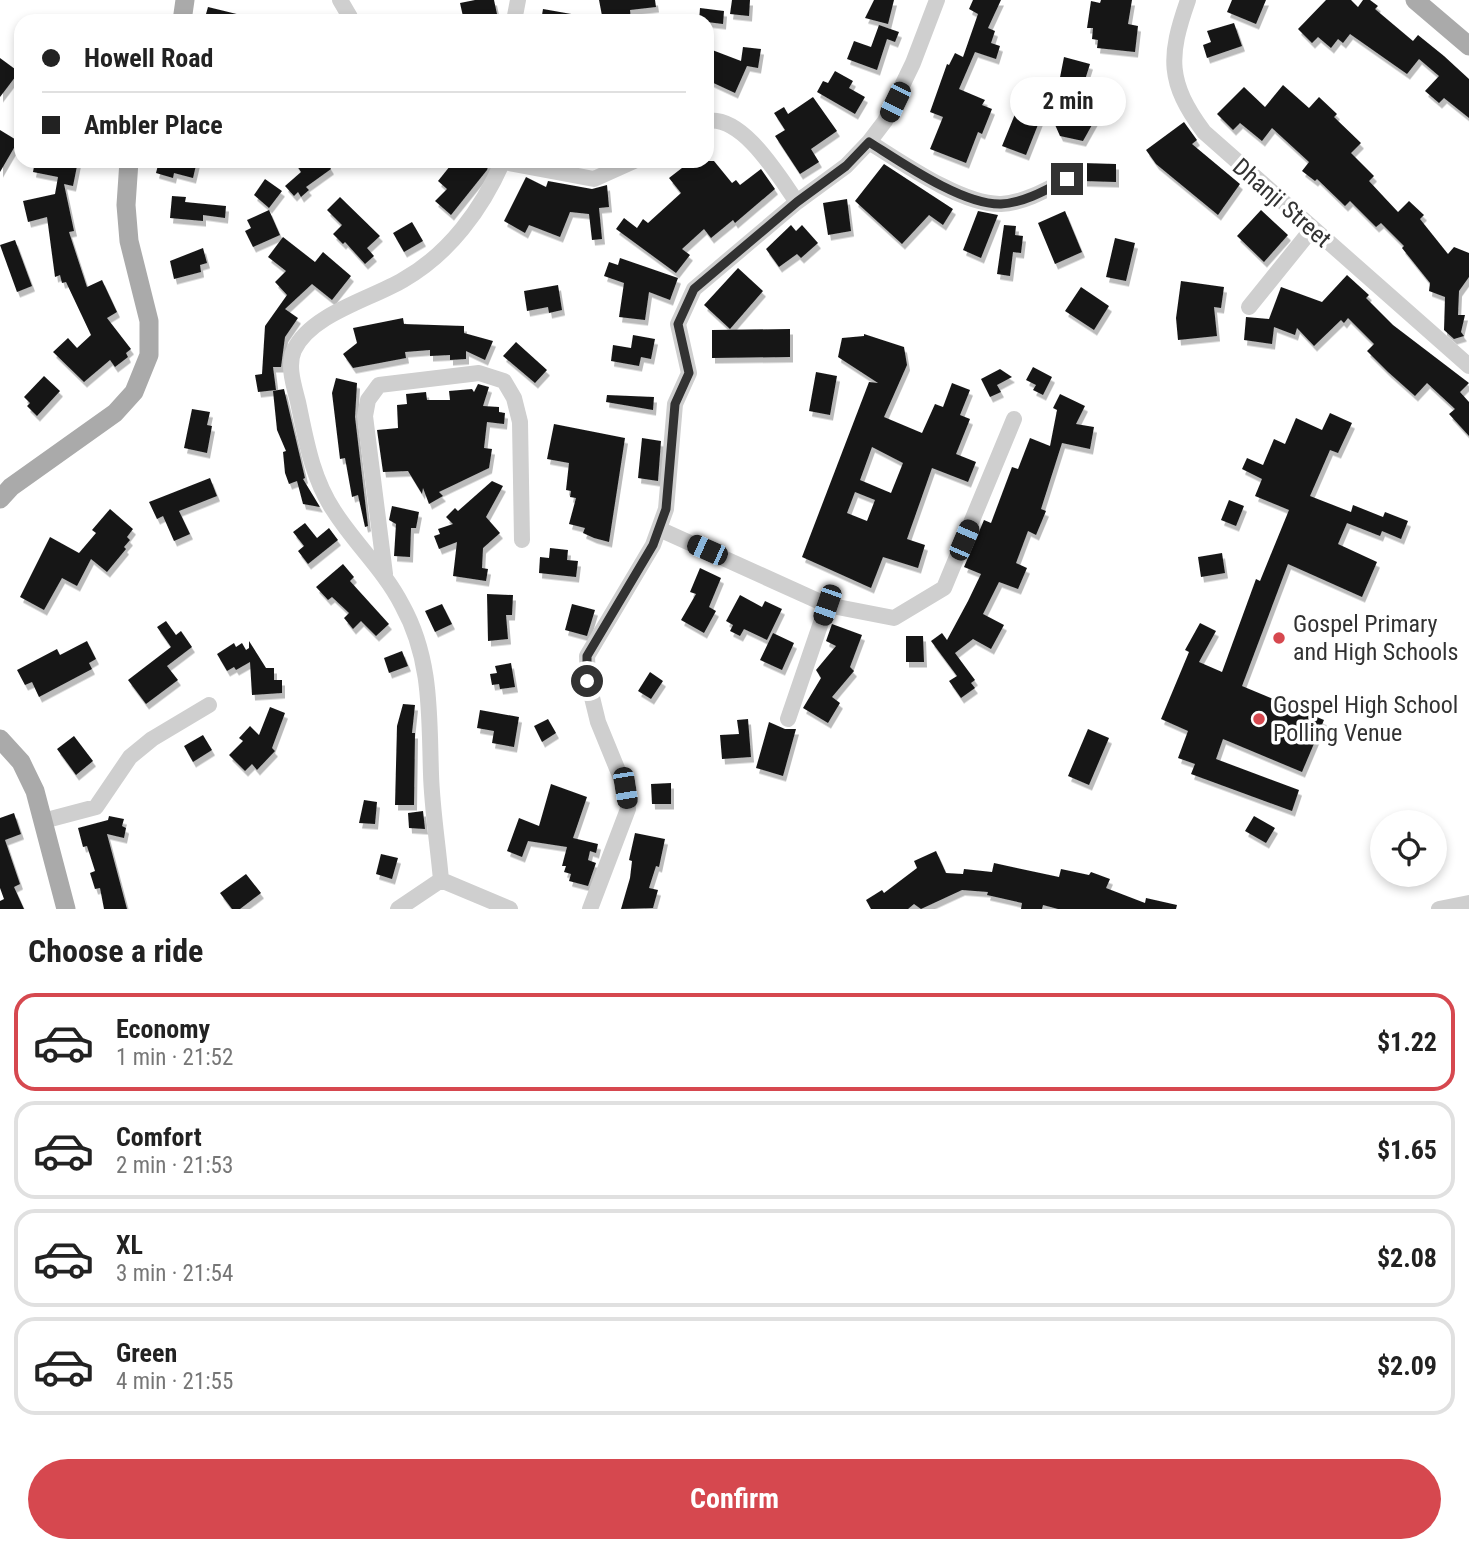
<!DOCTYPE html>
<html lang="en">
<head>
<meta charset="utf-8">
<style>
	:root { --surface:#fff; --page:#f6f6f6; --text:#222; --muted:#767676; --line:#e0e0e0; --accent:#d6484f }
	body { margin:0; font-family:"Roboto Condensed",sans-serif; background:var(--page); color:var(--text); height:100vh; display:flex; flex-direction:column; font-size:26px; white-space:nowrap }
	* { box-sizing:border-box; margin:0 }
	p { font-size:23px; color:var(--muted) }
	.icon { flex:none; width:38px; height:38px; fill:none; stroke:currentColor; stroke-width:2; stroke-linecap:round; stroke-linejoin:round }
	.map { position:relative; height:909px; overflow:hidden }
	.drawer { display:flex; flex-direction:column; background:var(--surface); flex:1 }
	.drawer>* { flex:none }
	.top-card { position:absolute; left:14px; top:14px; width:700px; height:154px; border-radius:21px; box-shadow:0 4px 10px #0003; display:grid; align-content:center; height:154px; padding:0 28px; background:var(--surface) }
	.fabs { position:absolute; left:1370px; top:810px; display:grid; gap:14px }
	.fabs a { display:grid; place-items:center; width:77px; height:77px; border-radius:50%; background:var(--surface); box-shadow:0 4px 10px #0003; font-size:35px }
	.end { position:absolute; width:32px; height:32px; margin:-16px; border:9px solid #323232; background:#fff; box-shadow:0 0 0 4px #fff }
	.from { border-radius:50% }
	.bubble { position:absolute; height:49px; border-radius:24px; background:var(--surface); box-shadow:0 4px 10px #0003; font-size:23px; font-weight:700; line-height:49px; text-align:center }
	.car { position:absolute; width:21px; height:42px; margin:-21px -10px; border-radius:9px; box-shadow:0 0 5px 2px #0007; background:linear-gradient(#222 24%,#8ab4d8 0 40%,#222 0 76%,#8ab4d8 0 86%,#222 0) }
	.top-card b { display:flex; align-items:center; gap:24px; height:66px; font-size:26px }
	.top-card b+b { border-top:2px solid var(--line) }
	.top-card i { width:18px; height:18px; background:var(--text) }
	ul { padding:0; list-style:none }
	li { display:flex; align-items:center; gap:21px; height:98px; margin:0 14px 10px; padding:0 14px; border:4px solid var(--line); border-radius:21px }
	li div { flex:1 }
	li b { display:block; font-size:26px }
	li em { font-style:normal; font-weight:700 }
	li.current { border-color:var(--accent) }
	li>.icon { width:63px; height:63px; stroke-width:1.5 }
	h2 { padding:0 28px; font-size:32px; line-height:84px }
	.action { display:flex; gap:14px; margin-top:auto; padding:14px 28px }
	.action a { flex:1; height:80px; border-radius:42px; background:var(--accent); color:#fff; font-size:28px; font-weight:700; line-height:80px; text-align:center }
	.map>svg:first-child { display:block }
</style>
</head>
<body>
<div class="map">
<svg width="1469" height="909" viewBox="0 0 1469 909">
	<defs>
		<filter id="shadow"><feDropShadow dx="3" dy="5.5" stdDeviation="0" flood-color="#0004"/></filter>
	</defs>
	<rect width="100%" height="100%" fill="#fff"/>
	<path fill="#191919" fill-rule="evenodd" filter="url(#shadow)" d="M475,0H494L497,14L464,21L460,3Z
		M599,0H655L656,7L630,10L631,21H603Z
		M732,0H750L749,16L730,14Z
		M874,0H894L888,24L865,18Z
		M973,0H1001L988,28L995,31L991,43L1000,46L996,59L975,52L959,89L985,100L982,105L992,109L982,134L978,132L966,163L930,149L943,117L930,112L947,64L949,65L955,53L963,57L978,14L969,9Z
		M1101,0H1132L1128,24L1138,26L1135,52L1097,48L1098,40L1092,39L1093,28H1087L1091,1L1100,3Z
		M1232,0H1266L1256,24L1227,12Z
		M1326,0H1351L1358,7L1363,0H1370L1378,6L1375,9L1413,41L1418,35L1444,56L1469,79V118L1444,98L1439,103L1425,91L1439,76L1419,59L1407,74L1350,34L1343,43L1338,39L1331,48L1318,37L1312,43L1298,29Z
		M208,7L249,17L248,21H204Z
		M700,8L724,11L723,24L699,21Z
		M543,9L577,15V21H541Z
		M1234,23L1242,46L1207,58L1203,45L1211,42L1207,31Z
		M879,25L899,32L895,42L887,39L877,70L847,59L854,41L871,47Z
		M743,47L761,49L758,68L747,66L735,93L707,80V48L741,61Z
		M1064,57L1090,64L1079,99H1091L1102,107L1083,141L1060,136L1052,118Z
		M0,58L19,72L0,97Z
		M835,71L853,81L849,88L865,97L855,114L817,92L823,81L828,83Z
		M1283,85L1309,108L1319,97L1337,114L1334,117L1361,143L1351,153L1374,176L1369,181L1398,212L1409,201L1424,215L1420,219L1448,254L1454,247L1469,253V277L1459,291L1458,315H1465L1461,332L1464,336L1454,339L1444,330L1445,297L1429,291L1430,283L1402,248L1404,246L1381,223L1376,227L1350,201L1345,206L1317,179L1315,181L1302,171L1309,162L1272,128L1262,141L1240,123L1233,130L1217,114L1244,87L1265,107Z
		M813,97L837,131L811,149L819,162L800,174L775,136L785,130L774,113L784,107L788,114Z
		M1022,97L1045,107L1026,155L1002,146Z
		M1184,122L1197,140L1192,144L1240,184L1218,215L1156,164L1146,150Z
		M0,130L18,141L0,172Z
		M35,161H78L73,186L64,184L74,231L69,232L87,287L102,280L117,312L107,318L131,349L126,353L128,357L115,367L110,360L84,382L53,352L68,338L77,348L91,335L66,282L62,283L60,275L55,277L47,217L28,222L23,201L55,194L58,177L33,172Z
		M159,161H197L193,178L174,173L173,178L156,173Z
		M294,161H326L331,169L306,187L309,190L301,197L298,192L294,196L285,186L301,172Z
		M454,161H490L487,170L451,215L435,201L447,189L438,181Z
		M691,161H714L732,183L736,180L740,185L761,169L775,189L735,223L733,220L711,238L704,229L682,249L690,255L676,273L616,229L624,218L637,228L643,219L648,223L681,193L669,178Z
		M1083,163L1116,164V182L1083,181Z
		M884,164L953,209L943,225L929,215L902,244L855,201Z
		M526,177L546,187L548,181L592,189L607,185L609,207L599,208L602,239L592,240L589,214L570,212L560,237L529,225L525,233L504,221Z
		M265,179L282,191L269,208L254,195Z
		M172,196L186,197L185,202L226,206L225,218L203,215V221L170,218Z
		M340,197L380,236L367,248L374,256L365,264L345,242L343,244L333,234L342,225L327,210Z
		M847,199L851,231L828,235L823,203Z
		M269,210L280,235L253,247L245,231L251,228L247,220Z
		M1261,210L1288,235L1264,262L1237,236Z
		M978,211L998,215L981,258L963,250Z
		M1065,211L1082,252L1055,264L1038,223Z
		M412,222L423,241L404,252L393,233Z
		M791,225L796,231L802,225L818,243L801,258L797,254L779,267L766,249Z
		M1004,225L1016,226L1015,235L1023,236L1021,253L1013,252L1010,276L997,274Z
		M283,237L315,262L323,252L351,276L332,300L312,284L285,309L298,318L285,337L281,367H273L276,390L258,392L255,375L262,374L265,326L287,295L275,282L286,271L268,257Z
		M1115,238L1135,243L1126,281L1106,277Z
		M15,240L32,286L17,292L0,245Z
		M203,248L207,263L200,265L201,272L174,279L170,261Z
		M620,258L678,278L670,300L649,292L645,320L619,317L624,283L604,276L609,262L618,265Z
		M738,268L763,291L730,329L704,305Z
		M1347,275L1369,295L1366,298L1393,325L1469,383L1460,392L1469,402V436L1449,414L1455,409L1427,383L1415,396L1388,372L1367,351L1374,344L1348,318L1344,323L1341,320L1314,346L1297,328L1295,335L1274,327L1272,344L1244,340L1246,317L1269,319L1281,287L1322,302Z
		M1181,281L1224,287L1221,308L1214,307L1217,336L1178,340L1176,318Z
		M558,285L562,310L549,313L548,307L527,311L524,291Z
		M1081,287L1109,306L1094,330L1065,311Z
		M403,318L404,324L464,326V333L493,341L485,360L466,351V359L450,360V355L430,356V350L405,352L406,358L353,368L343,354L357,343L353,328Z
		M790,329V357L712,358V330Z
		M864,334L904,347L907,365L884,417L922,433L935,404L943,407L952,383L970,390L960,415L970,419L956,454L976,462L968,482L932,468L907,539L925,545L918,568L883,557L871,588L802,557L869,382L878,383L838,357L842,338L864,336ZM872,447L903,463L891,493L860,480ZM855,492L875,500L867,521L847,513Z
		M633,335L655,339L651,359L641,357L639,366L611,361L613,345L631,348Z
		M516,342L547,370L535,383L503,356Z
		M1033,367L1052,377L1043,395L1033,390L1036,385L1026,380Z
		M1000,369L1012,377L997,385L1001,392L990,397L981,379Z
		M816,372L837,376L830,415L809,411Z
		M44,376L60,391L37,416L27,406L30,403L24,397Z
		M336,378L357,383L355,417L368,526L365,527L358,495L352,497L345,458L340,459L332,393Z
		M478,384L489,387L483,406L499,407V412L505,413L504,424L487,422L484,448L492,449L489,468L439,492L443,496L429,504L423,488L422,494L408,471L383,472L377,430L398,428L397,405L407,404L406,394L426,392L427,400H450L449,391L472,389L474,392Z
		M284,389L305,478L303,479L320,507L303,504L297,481L289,484L285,473L283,452L286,451L277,430L273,391Z
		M1060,394L1085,406L1076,424L1094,427L1090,449L1062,443L1041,509L1046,511L1036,535L1028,531L1016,563L1027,568L1018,589L999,582L983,614L1004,625L991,649L973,639L955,653L975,680L971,683L975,688L961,698L949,681L957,676L931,641L942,633L947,640L968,601L981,574L964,567L984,520L991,523L1012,467L1018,469L1030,438L1050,446L1057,410L1053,408Z
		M607,395L654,397L653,410L606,402Z
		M192,409L210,412L207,425L212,426L207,453L184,448Z
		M1330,413L1352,423L1338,453L1330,450L1310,496L1351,512L1353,505L1383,517L1385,512L1408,521L1401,539L1382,531L1380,536L1347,523L1338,544L1377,562L1362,597L1288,564L1242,686L1324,720L1302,772L1223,739L1216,759L1299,790L1292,811L1191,774L1195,764L1178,758L1188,731L1161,719L1189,652L1185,650L1200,623L1216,631L1199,662L1222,672L1256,579L1260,581L1289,510L1255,496L1262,479L1242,469L1247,458L1263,465L1274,439L1285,444L1296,418L1322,430Z
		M554,424L625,438L609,542L594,538L583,533L585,528L569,524L576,498L570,497L571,491L566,490L569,463L547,459Z
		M642,438L661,441L658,481L638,478Z
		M210,478L217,496L179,511L190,534L174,541L163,516L157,519L149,502Z
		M492,481L503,486L486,517L500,533L483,548L482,568L488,569L486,581L453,576L457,542L439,549L434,536L440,534L438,529L453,524L446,517L455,508L458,511Z
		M1229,500L1244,506L1236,526L1221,520Z
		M392,506L419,512L416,528H411L410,557L394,556L396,524L389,520Z
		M110,509L133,529L127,537L130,540L124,547L126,549L107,572L91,559L77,586L62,578L44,610L20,597L50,537L79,553L96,533L92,530Z
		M305,523L317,538L329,528L338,540L308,564L298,551L304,546L293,532Z
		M550,548L568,550L567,560L578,561L576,577L539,573L540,557L549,558Z
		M1222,553L1225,573L1201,577L1198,557Z
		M343,564L354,577L350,581L389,624L376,636L361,621L353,629L344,618L349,613L332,597L328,600L316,587Z
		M700,568L721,578L709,607L716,611L704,633L681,620L696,594L690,592Z
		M487,594L513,595L512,615H506L508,639L488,641Z
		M740,595L762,607L765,601L782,609L767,640L744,629L740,636L730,631L733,625L726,621Z
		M442,604L452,624L435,632L425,611Z
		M572,604L595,610L587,636L565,630Z
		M166,621L176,635L181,631L192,647L167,666L178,680L146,704L128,680L171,647L157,627Z
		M832,624L862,635L850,667L854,671L832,697L840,703L828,723L803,708L821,678L816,670L836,646L826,641Z
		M773,633L794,643L782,670L760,660Z
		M906,636H923L924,662H906Z
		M87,641L96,659L89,663L92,669L39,697L32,682L25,685L17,670L57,649L60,655Z
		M249,641L266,668H274V680H282V693L252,695L250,662L236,670L234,667L227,671L217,654L234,643L236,647L242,643L246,650L249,648Z
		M402,651L408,666L389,673L384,658Z
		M511,663L515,687L500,689L499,684L492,685L490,674L497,673L495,666Z
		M650,672L663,681L651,699L638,691Z
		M403,704L415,705L412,733H415L414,805H395L397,726Z
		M270,707L285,713L272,748L275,751L257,770L252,764L245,771L229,755L243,741L239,738L250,726L259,735Z
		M480,710L519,717L514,747L492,743L494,731L477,728Z
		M548,719L556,733L542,742L534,726Z
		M748,719L751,757L722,759L720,735L739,734L737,720Z
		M769,722L785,729H796L783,776L756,768Z
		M1088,729L1109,738L1089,785L1068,776Z
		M203,735L212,750L193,762L184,746Z
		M74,736L93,761L76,775L57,749Z
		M671,783V804H652L651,784Z
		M551,784L587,797L573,838L598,844L596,853L590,851L588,860L596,863L588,886L569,881L571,874L564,872L566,866H562L567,847L528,841L522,857L507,851L519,818L539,826Z
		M364,800L377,802L375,824L359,823Z
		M423,811L425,829L409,828L408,813Z
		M14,813L21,834L5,840L20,884L14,887L24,909H0V901L4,899L0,888V818Z
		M109,816L124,819L122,826L126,828L124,838L107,834L127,909H104L100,888L95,889L90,873L95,871L87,846L83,847L78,828L108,820Z
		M1254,816L1275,828L1266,843L1245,831Z
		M635,833L665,839L659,867L656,866L649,888L658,890L653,908L621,909L630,878L632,861L629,860Z
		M936,851L946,873L963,874L964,869L992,872L994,863L1059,877L1061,869L1089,875L1091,872L1110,879L1106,888L1145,903L1146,898L1177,905L1176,909H1058L1043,905L1042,909H1021L1022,903L987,895L988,892L962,890L921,909L914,904L908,909H871L866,900L882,890L884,893L917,868L914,861Z
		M381,854L398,858L392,879L376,874Z
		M246,874L261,893L240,909H232L220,893Z"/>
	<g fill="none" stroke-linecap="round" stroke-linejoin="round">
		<path stroke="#cfcfcf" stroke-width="16" d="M340,0L350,17
			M1188,0C1168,57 1167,82 1204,132L1469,366
			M514,21L518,0
			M707,121C743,115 779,177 797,202
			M869,142C901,162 962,205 1001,204C1024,203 1048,189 1067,179
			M504,162L594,179L634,161
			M1249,307L1312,229
			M659,529L827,605L894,618L944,588L1014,419
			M385,574L365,416L368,400L379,385L479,373L504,381L514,398L520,422L522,540
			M788,719L827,605
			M43,821L96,807L130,757L152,739L209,705
			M441,880C438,845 432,809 431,774C429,715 432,659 402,605C384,570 355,544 334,511C312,478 306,440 298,402C294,386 287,366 294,350C311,314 371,299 403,280C449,254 482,209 503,161
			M441,880L510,909
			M398,909L441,880
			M590,909L628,809L625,788L598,722L588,681L587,656L653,545L666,509L675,404L689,373L678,324L694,289L797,202L846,166L869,142L885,121L913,63L937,0
			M1439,909L1469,903"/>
		<path stroke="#aaa" stroke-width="19" d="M1415,0L1469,46
			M182,21L185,0
			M0,499L11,487L115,413L134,392L149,355V321L129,241L126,205L129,161
			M0,739L21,762L35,791L66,909"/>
	</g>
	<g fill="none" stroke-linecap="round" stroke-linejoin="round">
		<path stroke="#323232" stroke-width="9" d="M587,681V656L653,545L666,509L675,404L689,373L678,324L694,289L797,202L846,166L869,142C901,162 962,205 1001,204C1024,203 1048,189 1067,179"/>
	</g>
	<g fill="#d6484f" stroke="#fff" stroke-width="2.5">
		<circle cx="1279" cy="638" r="7"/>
		<circle cx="1259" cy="719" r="7"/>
	</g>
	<g text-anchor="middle" stroke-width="7" stroke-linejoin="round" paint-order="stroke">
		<g font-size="24" fill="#323232" stroke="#fff">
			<text transform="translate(1282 203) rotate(41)" y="8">Dhanji Street</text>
		</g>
		<g font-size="24" fill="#323232" stroke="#fff" text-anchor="start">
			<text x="1293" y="632">Gospel Primary<tspan x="1293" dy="28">and High Schools</tspan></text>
			<text x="1273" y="713">Gospel High School<tspan x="1273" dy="28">Polling Venue</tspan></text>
		</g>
	</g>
</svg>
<div class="fabs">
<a><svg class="icon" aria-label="locate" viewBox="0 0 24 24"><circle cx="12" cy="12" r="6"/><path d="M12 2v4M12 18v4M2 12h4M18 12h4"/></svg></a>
</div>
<i class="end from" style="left:587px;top:681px"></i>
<i class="end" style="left:1067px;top:179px"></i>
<div class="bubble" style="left:1010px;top:77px;width:116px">2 min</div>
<i class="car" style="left:895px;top:102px;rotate:206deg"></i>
<i class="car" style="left:964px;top:540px;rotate:23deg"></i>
<i class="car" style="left:707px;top:550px;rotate:294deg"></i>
<i class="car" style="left:827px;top:605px;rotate:199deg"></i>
<i class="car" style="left:625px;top:788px;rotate:171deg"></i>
<div class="top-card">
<b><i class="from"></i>Howell Road</b>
<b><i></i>Ambler Place</b>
</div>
</div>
<section class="drawer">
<h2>Choose a ride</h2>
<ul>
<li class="current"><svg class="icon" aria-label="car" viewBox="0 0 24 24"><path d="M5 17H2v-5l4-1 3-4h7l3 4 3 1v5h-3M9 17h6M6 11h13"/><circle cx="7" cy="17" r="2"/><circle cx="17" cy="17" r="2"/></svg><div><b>Economy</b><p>1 min · 21:52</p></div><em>$1.22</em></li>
<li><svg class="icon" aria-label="car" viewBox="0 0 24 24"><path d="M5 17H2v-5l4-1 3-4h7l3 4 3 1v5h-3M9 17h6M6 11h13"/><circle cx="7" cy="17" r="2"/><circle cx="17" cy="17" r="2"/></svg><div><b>Comfort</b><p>2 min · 21:53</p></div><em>$1.65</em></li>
<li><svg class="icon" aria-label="car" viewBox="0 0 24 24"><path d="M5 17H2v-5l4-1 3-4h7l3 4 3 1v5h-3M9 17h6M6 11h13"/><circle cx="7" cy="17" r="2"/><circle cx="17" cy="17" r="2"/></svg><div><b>XL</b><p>3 min · 21:54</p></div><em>$2.08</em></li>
<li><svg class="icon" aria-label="car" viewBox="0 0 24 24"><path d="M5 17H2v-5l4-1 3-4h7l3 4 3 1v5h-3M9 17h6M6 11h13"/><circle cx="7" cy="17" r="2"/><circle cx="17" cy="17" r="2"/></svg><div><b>Green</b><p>4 min · 21:55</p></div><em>$2.09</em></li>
</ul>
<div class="action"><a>Confirm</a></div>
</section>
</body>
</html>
